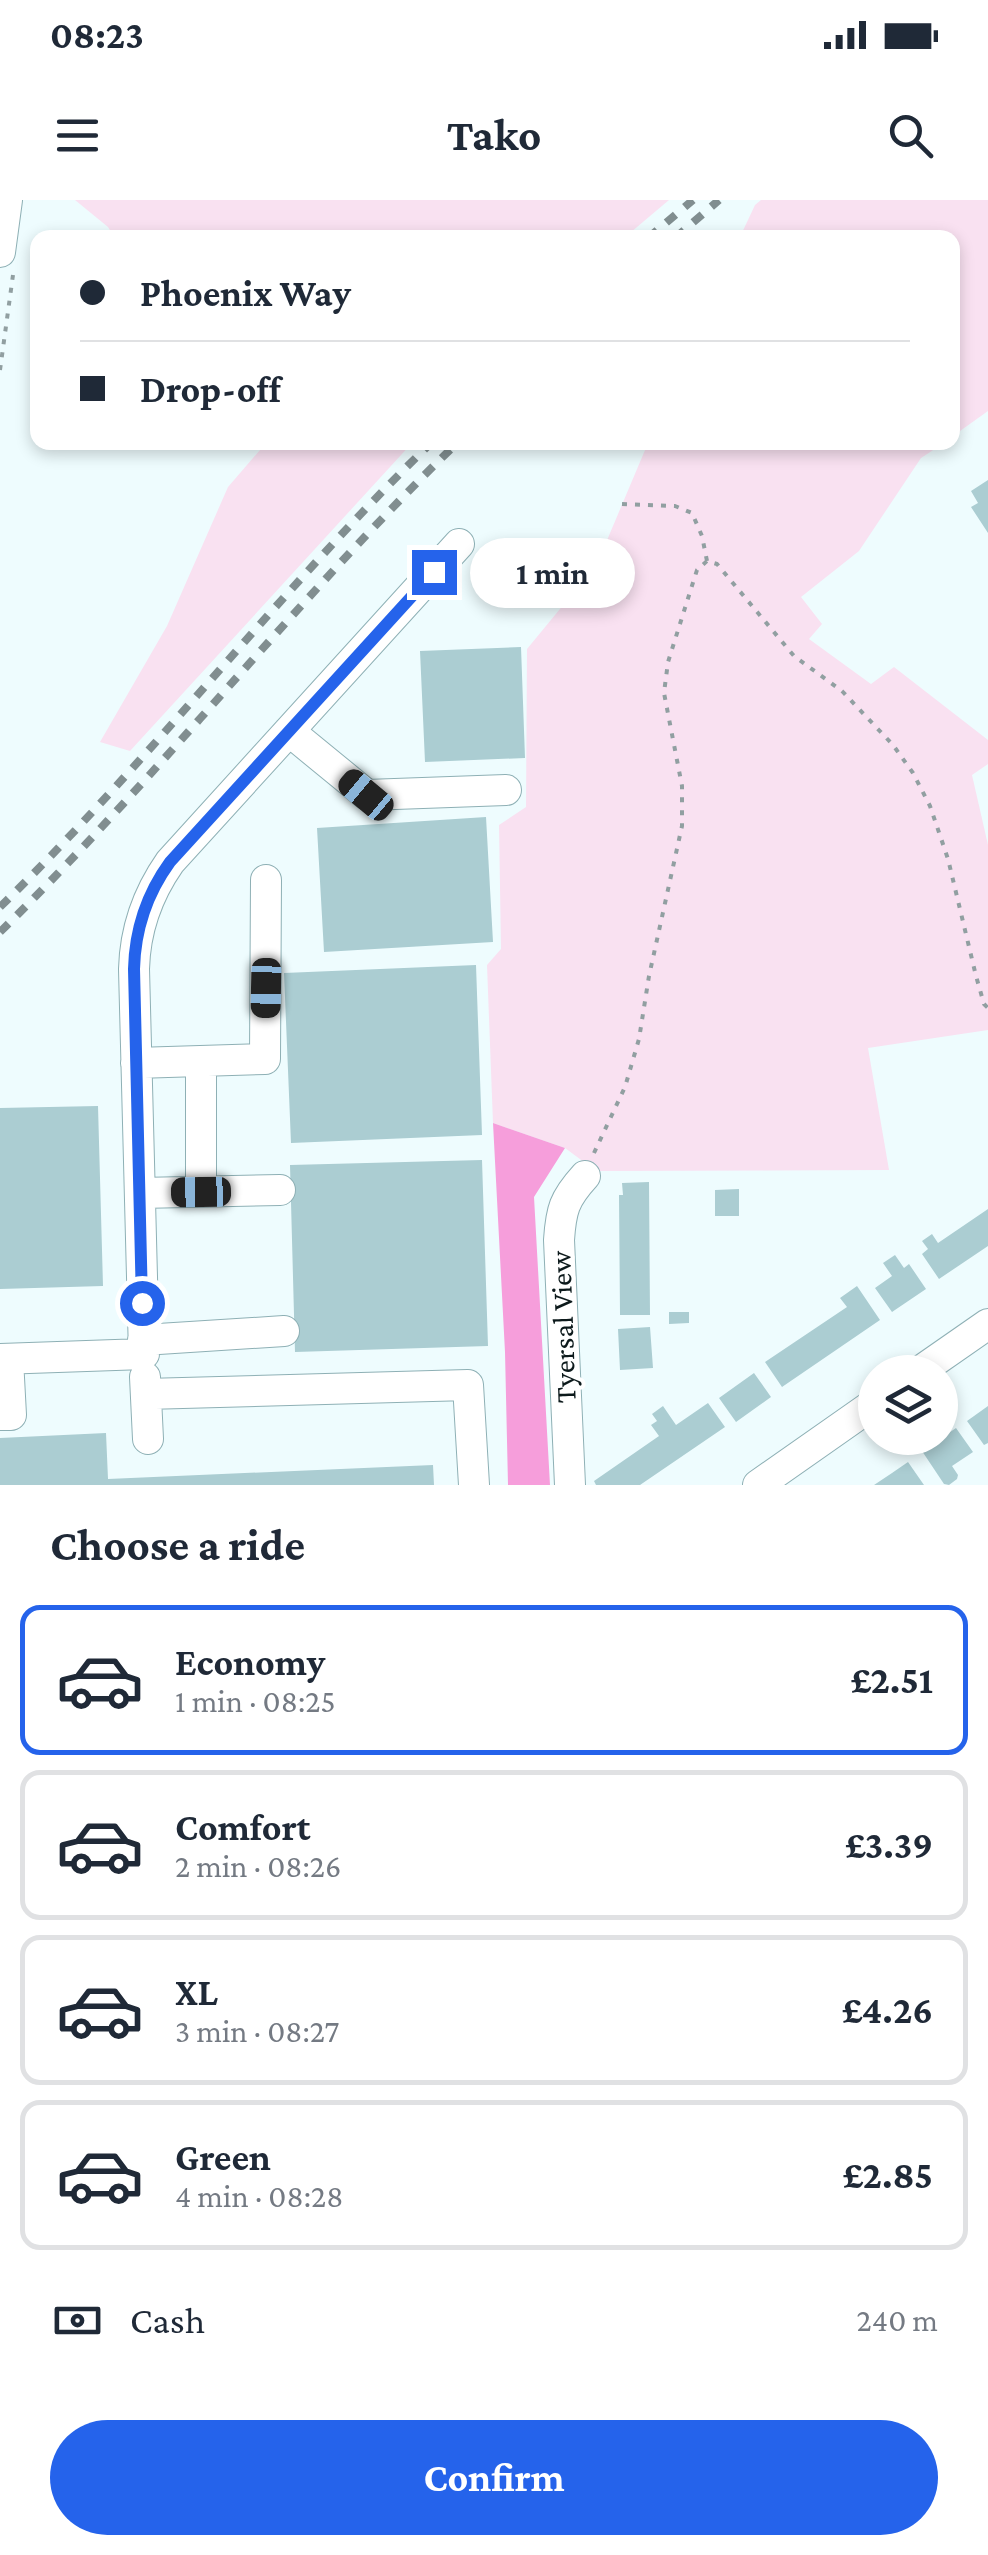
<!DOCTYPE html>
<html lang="en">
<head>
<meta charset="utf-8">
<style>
	:root { --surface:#fff; --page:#f2f2f3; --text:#1f2937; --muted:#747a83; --line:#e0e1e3; --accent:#2563eb }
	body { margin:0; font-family:"Crimson Pro",serif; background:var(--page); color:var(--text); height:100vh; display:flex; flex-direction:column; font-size:38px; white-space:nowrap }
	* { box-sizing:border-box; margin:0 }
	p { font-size:32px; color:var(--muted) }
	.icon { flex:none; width:55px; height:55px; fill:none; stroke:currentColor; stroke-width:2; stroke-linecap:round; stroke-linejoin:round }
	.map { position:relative; height:1285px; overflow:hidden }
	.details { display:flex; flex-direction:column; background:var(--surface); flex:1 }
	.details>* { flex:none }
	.guide { position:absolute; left:30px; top:30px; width:930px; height:220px; border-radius:20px; box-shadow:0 5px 15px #0003; display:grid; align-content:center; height:220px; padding:0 50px; background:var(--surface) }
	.controls { position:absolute; left:858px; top:1155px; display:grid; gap:20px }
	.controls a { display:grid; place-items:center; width:100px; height:100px; border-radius:50%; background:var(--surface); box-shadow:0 5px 15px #0003; font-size:50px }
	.end { position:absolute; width:45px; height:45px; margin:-22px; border:12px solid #2563eb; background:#fff; box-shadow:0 0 0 5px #fff }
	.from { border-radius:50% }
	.bubble { position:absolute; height:70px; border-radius:35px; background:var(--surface); box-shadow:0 5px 15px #0003; font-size:32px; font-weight:700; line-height:70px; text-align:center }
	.car { position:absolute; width:30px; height:60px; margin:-30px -15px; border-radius:12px; box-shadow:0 0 8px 2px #0007; background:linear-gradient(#222 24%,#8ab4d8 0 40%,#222 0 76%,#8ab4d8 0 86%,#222 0) }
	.guide b { display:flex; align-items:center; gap:35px; height:95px; font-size:38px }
	.guide b+b { border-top:2px solid var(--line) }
	.guide i { width:25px; height:25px; background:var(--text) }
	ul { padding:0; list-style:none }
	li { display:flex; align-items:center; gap:30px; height:150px; margin:0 20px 15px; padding:0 30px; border:5px solid var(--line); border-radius:20px }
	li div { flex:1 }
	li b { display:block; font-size:38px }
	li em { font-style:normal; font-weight:700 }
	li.current { border-color:var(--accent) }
	li>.icon { width:90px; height:90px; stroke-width:1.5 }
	h2 { padding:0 50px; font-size:45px; line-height:120px }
	.pay { display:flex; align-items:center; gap:25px; height:110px; padding:0 50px; font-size:38px }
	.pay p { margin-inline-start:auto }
	.button { display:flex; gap:20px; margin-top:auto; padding:20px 50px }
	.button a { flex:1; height:115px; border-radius:60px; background:var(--accent); color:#fff; font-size:40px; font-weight:700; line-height:115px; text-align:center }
	.status { display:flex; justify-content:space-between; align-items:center; height:70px; padding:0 50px; background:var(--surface); direction:ltr }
	.status svg { height:28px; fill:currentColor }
	header { display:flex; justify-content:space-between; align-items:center; height:130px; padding:0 50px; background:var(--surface); font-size:45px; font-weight:700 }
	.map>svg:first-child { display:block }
</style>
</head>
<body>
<div class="status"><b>08:23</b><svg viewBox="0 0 49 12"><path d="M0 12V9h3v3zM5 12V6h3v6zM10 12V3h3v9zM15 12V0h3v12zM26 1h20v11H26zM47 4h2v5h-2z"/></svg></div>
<header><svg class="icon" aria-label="menu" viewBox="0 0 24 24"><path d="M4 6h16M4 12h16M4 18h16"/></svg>Tako<svg class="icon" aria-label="search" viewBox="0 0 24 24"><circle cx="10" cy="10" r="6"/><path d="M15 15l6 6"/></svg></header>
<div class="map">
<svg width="988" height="1285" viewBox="0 0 988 1285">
	<rect width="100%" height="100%" fill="#eefcfe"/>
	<path fill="#f9e1f1" d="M75,0H669L624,38L114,37L108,27Z
		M761,0H988V211L953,236L952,38L740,37L755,5Z
		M266,243H412L130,551L100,542L167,426L228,287Z
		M648,243H944L921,258L859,351L801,397L822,424L809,439L871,484L894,467L988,540V564L972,575L988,645V830L868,848L889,970L596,971L565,948L493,923L487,765L501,749L499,625L526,607L527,449L597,364Z"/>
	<path fill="#f69edb" d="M493,923L565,948L534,997L550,1285H508L505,1152Z"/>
	<path fill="#abcdd2" d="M988,280V333L971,307L978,303L971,291Z
		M521,447L525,558L425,562L420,451Z
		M486,617L493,742L324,752L317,628Z
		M476,765L482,935L291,943L284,773Z
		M98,906L103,1086L0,1089V908Z
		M482,960L488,1146L295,1152L290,965Z
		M649,982L650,1115H620L619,995H623L622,983Z
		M739,989V1016H715V990Z
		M988,1009V1046L939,1079L922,1054L928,1049L922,1041L932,1034L938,1043Z
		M895,1055L904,1068L909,1064L926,1089L892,1112L875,1088L892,1076L883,1063Z
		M857,1086L880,1120L782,1187L765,1162L847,1107L840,1098Z
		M669,1112H689V1123L669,1124Z
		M650,1127L653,1168L620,1170L618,1129Z
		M754,1173L771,1197L736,1222L719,1198Z
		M708,1203L725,1227L640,1285H596L594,1281L659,1236L651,1225L657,1221L652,1214L663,1206L676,1225Z
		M988,1206V1243L984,1245L967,1221Z
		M956,1228L973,1252L952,1266L958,1275L957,1279L949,1285L944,1284L922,1251Z
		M106,1233L108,1279L433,1265L434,1285H0V1238Z
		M908,1262L924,1285H874L892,1273Z"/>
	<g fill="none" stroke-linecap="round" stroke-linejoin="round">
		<g stroke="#8eb0b5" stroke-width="32">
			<path id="minor" d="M0,52L7,0
				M289,531L367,595L506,590
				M136,863L265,859L266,680
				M201,991V861
				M140,993L280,990
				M143,1140L284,1131
				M0,1159L144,1154L134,769C135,729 147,695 170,662L459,344
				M919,1172L988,1124
				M145,1177L148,1239
				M146,1194L468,1185L474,1285
				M0,1215H11L8,1159
				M570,1285L559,1040C561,1010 564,999 585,976
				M758,1285L875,1203"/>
		</g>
		<path stroke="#919fa1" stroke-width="4" stroke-dasharray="5 8" stroke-linecap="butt" d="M0,170L13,75
			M622,304L675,306L692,313L702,336L707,361
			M594,953L625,887L639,839L649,776L682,626V586L664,493L668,462L690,392L697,370L707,361L717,364L794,456L842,491L893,545L913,573L930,606L948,659L976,776L984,804L988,808"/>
		<use href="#minor" stroke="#fff" stroke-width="30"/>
		<path stroke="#818e90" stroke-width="8" stroke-dasharray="12 12" stroke-linecap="butt" d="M648,38L693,0
			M675,38L719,0
			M0,707C151,560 280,389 432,242
			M0,732C160,575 297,398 458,242"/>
	</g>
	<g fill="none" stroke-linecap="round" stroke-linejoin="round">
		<path stroke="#2563eb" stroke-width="12" d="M142,1103L134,769C135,729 146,695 170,662L434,372"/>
	</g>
	<g text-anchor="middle" stroke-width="8" stroke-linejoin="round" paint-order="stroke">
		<g font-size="30" fill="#0c191b" stroke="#fff">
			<text transform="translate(563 1127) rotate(-92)" y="10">Tyersal View</text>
		</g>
	</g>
</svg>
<div class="controls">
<a><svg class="icon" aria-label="layers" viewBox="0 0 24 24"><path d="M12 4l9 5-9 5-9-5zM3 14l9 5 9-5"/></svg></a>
</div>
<i class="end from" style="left:142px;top:1103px"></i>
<i class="end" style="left:434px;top:372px"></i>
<div class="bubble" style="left:470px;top:338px;width:165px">1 min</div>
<i class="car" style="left:366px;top:595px;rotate:310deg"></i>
<i class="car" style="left:266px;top:788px;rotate:181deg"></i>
<i class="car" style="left:201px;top:992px;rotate:269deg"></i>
<div class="guide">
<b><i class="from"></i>Phoenix Way</b>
<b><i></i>Drop-off</b>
</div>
</div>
<section class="details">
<h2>Choose a ride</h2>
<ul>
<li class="current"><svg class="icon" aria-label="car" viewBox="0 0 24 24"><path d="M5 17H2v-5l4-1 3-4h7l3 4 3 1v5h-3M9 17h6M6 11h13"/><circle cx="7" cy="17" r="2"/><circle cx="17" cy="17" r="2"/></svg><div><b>Economy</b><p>1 min · 08:25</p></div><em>£2.51</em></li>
<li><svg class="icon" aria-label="car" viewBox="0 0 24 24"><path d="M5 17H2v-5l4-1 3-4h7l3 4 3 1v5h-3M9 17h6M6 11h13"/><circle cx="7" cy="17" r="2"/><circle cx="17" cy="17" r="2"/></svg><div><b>Comfort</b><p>2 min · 08:26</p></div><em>£3.39</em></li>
<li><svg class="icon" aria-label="car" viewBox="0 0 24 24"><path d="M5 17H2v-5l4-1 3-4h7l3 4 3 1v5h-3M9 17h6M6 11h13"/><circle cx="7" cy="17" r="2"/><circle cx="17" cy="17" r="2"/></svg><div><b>XL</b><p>3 min · 08:27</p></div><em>£4.26</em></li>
<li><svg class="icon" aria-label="car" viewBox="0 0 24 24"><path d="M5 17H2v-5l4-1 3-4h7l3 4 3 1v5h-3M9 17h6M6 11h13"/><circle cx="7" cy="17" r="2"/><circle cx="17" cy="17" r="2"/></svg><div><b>Green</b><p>4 min · 08:28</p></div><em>£2.85</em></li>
</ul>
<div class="pay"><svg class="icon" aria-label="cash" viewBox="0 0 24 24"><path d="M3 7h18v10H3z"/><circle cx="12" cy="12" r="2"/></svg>Cash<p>240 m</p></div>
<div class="button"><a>Confirm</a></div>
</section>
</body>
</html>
